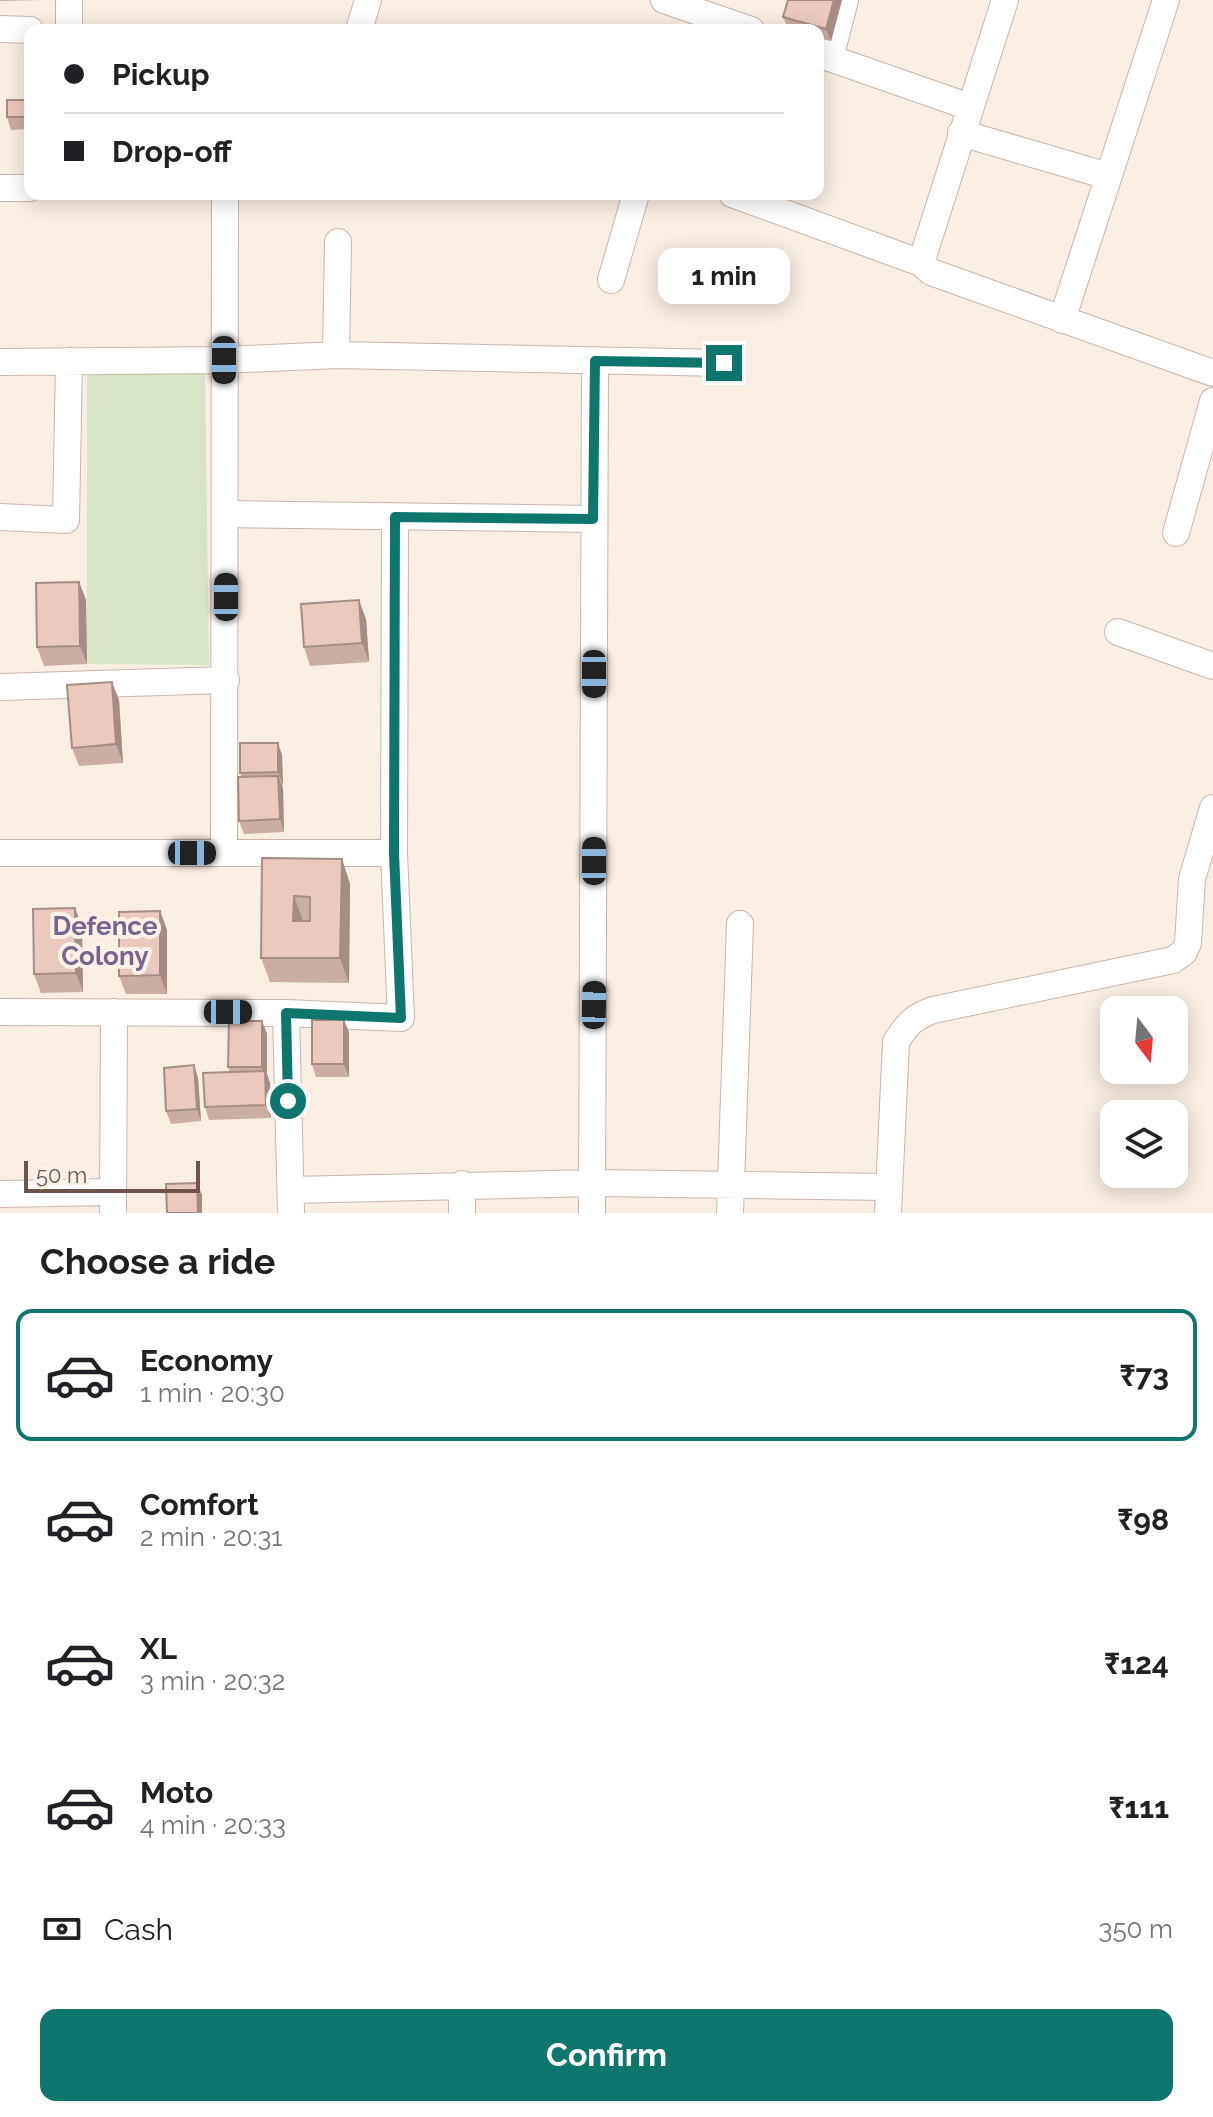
<!DOCTYPE html>
<html lang="en">
<head>
<meta charset="utf-8">
<style>
	:root { --surface:#fff; --page:#f6f6f6; --text:#202124; --muted:#757577; --line:#e0e0e0; --accent:#0f766e }
	body { margin:0; font-family:Raleway,sans-serif; background:var(--page); color:var(--text); height:100vh; display:flex; flex-direction:column; font-size:30px; white-space:nowrap }
	* { box-sizing:border-box; margin:0 }
	p { font-size:26px; color:var(--muted) }
	.icon { flex:none; width:44px; height:44px; fill:none; stroke:currentColor; stroke-width:2; stroke-linecap:round; stroke-linejoin:round }
	.map { position:relative; height:1213px; overflow:hidden }
	.panel { display:flex; flex-direction:column; background:var(--surface); flex:1 }
	.panel>* { flex:none }
	.top-card { position:absolute; left:24px; top:24px; width:800px; height:176px; border-radius:16px; box-shadow:0 4px 20px #0003; display:grid; align-content:center; height:176px; padding:0 40px; background:var(--surface) }
	.needle { width:52px; rotate:164deg }
	.fabs { position:absolute; left:1100px; top:996px; display:grid; gap:16px }
	.fabs a { display:grid; place-items:center; width:88px; height:88px; border-radius:16px; background:var(--surface); box-shadow:0 4px 20px #0003; font-size:40px }
	.scale { position:absolute; left:24px; bottom:20px; width:176px; box-sizing:border-box; padding-left:8px; border:4px solid #6f534d; border-top:0; font-size:22px; line-height:28px; white-space:nowrap; color:#6f534d; -webkit-text-stroke:6px #fdf2ea; paint-order:stroke }
	.end { position:absolute; width:36px; height:36px; margin:-18px; border:10px solid #0f766e; background:#fff; box-shadow:0 0 0 4px #fff }
	.from { border-radius:50% }
	.bubble { position:absolute; height:56px; border-radius:16px; background:var(--surface); box-shadow:0 4px 20px #0003; font-size:26px; font-weight:700; line-height:56px; text-align:center }
	.car { position:absolute; width:24px; height:48px; margin:-24px -12px; border-radius:10px; box-shadow:0 0 6px 2px #0007; background:linear-gradient(#222 24%,#8ab4d8 0 40%,#222 0 76%,#8ab4d8 0 86%,#222 0) }
	.top-card b { display:flex; align-items:center; gap:28px; height:76px; font-size:30px }
	.top-card b+b { border-top:2px solid var(--line) }
	.top-card i { width:20px; height:20px; background:var(--text) }
	ul { padding:0; list-style:none }
	li { display:flex; align-items:center; gap:24px; height:132px; margin:0 16px 12px; padding:0 24px; border:4px solid transparent; border-radius:16px }
	li div { flex:1 }
	li b { display:block; font-size:30px }
	li em { font-style:normal; font-weight:700 }
	li.active { border-color:var(--accent) }
	li>.icon { width:72px; height:72px; stroke-width:1.5 }
	h2 { padding:0 40px; font-size:36px; line-height:96px }
	.pay { display:flex; align-items:center; gap:20px; height:88px; padding:0 40px; font-size:30px }
	.pay p { margin-inline-start:auto }
	.action { display:flex; gap:16px; margin-top:auto; padding:16px 40px }
	.action a { flex:1; height:92px; border-radius:16px; background:var(--accent); color:#fff; font-size:32px; font-weight:700; line-height:92px; text-align:center }
	.map>svg:first-child { display:block }
</style>
</head>
<body>
<div class="map">
<svg width="1213" height="1213" viewBox="0 0 1213 1213">
	<rect width="100%" height="100%" fill="#f9eee4"/>
	<path fill="#d7e5c5" d="M87,372H205L209,665L87,664Z"/>
	<g fill="none" stroke-linecap="round" stroke-linejoin="round">
		<g stroke="#c9b5ac" stroke-width="28">
			<path id="street" d="M69,0V30
				M664,0L751,30
				M1005,0L921,263L931,272L1213,373
				M0,29L30,30
				M359,30L368,0
				M818,54L970,107
				M830,58L845,0
				M961,133L1108,176
				M0,188H30
				M732,194L921,263
				M611,280L636,194
				M1062,320L1166,0
				M336,355L338,242
				M0,362L224,360L336,355L724,363
				M226,514L593,519
				M0,517L66,520L69,361
				M1176,533L1213,401
				M1118,632L1213,666
				M0,687L226,680
				M0,853H394
				M224,853L225,194
				M0,1012L286,1013L401,1018L394,853L395,517
				M286,1013L291,1213
				M291,1190L593,1183L887,1187
				M0,1194L113,1192
				M113,1213L114,1012
				M462,1213V1184
				M592,1213L595,361
				M730,1213L740,924
				M888,1213L896,1042C907,1024 914,1017 933,1010L1173,960L1184,952L1188,943L1192,879L1213,808"/>
		</g>
		<use href="#street" stroke="#fff" stroke-width="26"/>
	</g>
	<path fill="#cbada4" d="M0,0H43L0,1Z
		M842,0L831,41L818,38V30L788,29L783,17Z
		M30,100V129L11,130L7,117Z
		M79,582L86,600L87,664L44,666L37,647Z
		M366,619L369,662L310,666L304,647Z
		M119,700L123,763L79,766L72,748Z
		M282,755L283,785H282L283,788L284,832L244,834L239,821L242,777L240,773Z
		M262,858L342,859L350,884L349,983L270,982L261,958Z
		M75,908L82,927L83,992L41,993L34,974Z
		M160,911L167,930V994H126L119,976Z
		M262,1021L267,1034V1074L270,1083L271,1118L209,1120L205,1107L230,1072L228,1067Z
		M349,1032V1077H316L312,1064Z
		M194,1065L198,1078L201,1121L171,1124L166,1111Z"/>
	<path fill="#a58d86" d="M834,0H842L831,41L826,29Z
		M79,582L86,600L87,664L80,646Z
		M359,600L366,619L369,662L362,643Z
		M112,682L119,700L123,763L116,744Z
		M278,743L282,755L283,785L278,772Z
		M278,776L283,788L284,832L280,819Z
		M342,859L350,884L349,983L340,958Z
		M294,896L303,921H293Z
		M75,908L82,927L83,992L76,973Z
		M160,911L167,930V994L160,975Z
		M344,1020L349,1032V1077L344,1064Z
		M262,1021L267,1034V1074L270,1083L271,1118L266,1105L265,1077L262,1067Z
		M194,1065L198,1078L201,1121L197,1109Z
		M197,1183L202,1195V1213H198Z"/>
	<path fill="#ecc9bf" stroke="#a58d86" stroke-width="2" fill-rule="evenodd" d="M788,0H834L826,29L783,17Z
		M53,26H72V30H53Z
		M7,100H30V117H7Z
		M79,582L80,646L37,647L36,583Z
		M359,600L362,643L304,647L301,604Z
		M112,682L116,744L72,748L67,685Z
		M240,743H278V772L240,773Z
		M278,776L280,819L239,821L238,777Z
		M262,858L342,859L340,958H261ZM294,896L310,897V921H293Z
		M75,908L76,973L34,974L33,909Z
		M160,911V975L119,976V912Z
		M312,1020H344V1064H312Z
		M229,1021H262V1067H228Z
		M194,1065L197,1109L166,1111L164,1068Z
		M265,1071L266,1105L205,1107L203,1073Z
		M197,1183L198,1213H167L166,1184Z"/>
	<g fill="none" stroke-linecap="round" stroke-linejoin="round">
		<path stroke="#0f766e" stroke-width="10" d="M288,1101L286,1013L401,1018L394,853L395,517L593,519L595,361L724,363"/>
	</g>
	<g text-anchor="middle" stroke-width="8" stroke-linejoin="round" paint-order="stroke">
		<g font-size="26" font-weight="bold" fill="#78658c" stroke="#fdf2ea">
			<text x="105" y="935">Defence<tspan x="105" dy="30">Colony</tspan></text>
		</g>
	</g>
</svg>
<div class="fabs">
<a><svg class="needle" viewBox="-14 -14 28 28"><path d="M0-13l5 13h-10z" fill="#e53935"/><path d="M0 13l5-13h-10z" fill="#757577"/></svg></a>
<a><svg class="icon" aria-label="layers" viewBox="0 0 24 24"><path d="M12 4l9 5-9 5-9-5zM3 14l9 5 9-5"/></svg></a>
</div>
<div class="scale">50 m</div>
<i class="end from" style="left:288px;top:1101px"></i>
<i class="end" style="left:724px;top:363px"></i>
<div class="bubble" style="left:658px;top:248px;width:132px">1 min</div>
<i class="car" style="left:224px;top:360px;rotate:180deg"></i>
<i class="car" style="left:226px;top:597px;rotate:0deg"></i>
<i class="car" style="left:594px;top:674px;rotate:180deg"></i>
<i class="car" style="left:192px;top:853px;rotate:90deg"></i>
<i class="car" style="left:594px;top:861px;rotate:0deg"></i>
<i class="car" style="left:594px;top:1005px;rotate:1deg"></i>
<i class="car" style="left:228px;top:1012px;rotate:90deg"></i>
<div class="top-card">
<b><i class="from"></i>Pickup</b>
<b><i></i>Drop-off</b>
</div>
</div>
<section class="panel">
<h2>Choose a ride</h2>
<ul>
<li class="active"><svg class="icon" aria-label="car" viewBox="0 0 24 24"><path d="M5 17H2v-5l4-1 3-4h7l3 4 3 1v5h-3M9 17h6M6 11h13"/><circle cx="7" cy="17" r="2"/><circle cx="17" cy="17" r="2"/></svg><div><b>Economy</b><p>1 min · 20:30</p></div><em>₹73</em></li>
<li><svg class="icon" aria-label="car" viewBox="0 0 24 24"><path d="M5 17H2v-5l4-1 3-4h7l3 4 3 1v5h-3M9 17h6M6 11h13"/><circle cx="7" cy="17" r="2"/><circle cx="17" cy="17" r="2"/></svg><div><b>Comfort</b><p>2 min · 20:31</p></div><em>₹98</em></li>
<li><svg class="icon" aria-label="car" viewBox="0 0 24 24"><path d="M5 17H2v-5l4-1 3-4h7l3 4 3 1v5h-3M9 17h6M6 11h13"/><circle cx="7" cy="17" r="2"/><circle cx="17" cy="17" r="2"/></svg><div><b>XL</b><p>3 min · 20:32</p></div><em>₹124</em></li>
<li><svg class="icon" aria-label="car" viewBox="0 0 24 24"><path d="M5 17H2v-5l4-1 3-4h7l3 4 3 1v5h-3M9 17h6M6 11h13"/><circle cx="7" cy="17" r="2"/><circle cx="17" cy="17" r="2"/></svg><div><b>Moto</b><p>4 min · 20:33</p></div><em>₹111</em></li>
</ul>
<div class="pay"><svg class="icon" aria-label="cash" viewBox="0 0 24 24"><path d="M3 7h18v10H3z"/><circle cx="12" cy="12" r="2"/></svg>Cash<p>350 m</p></div>
<div class="action"><a>Confirm</a></div>
</section>
</body>
</html>
